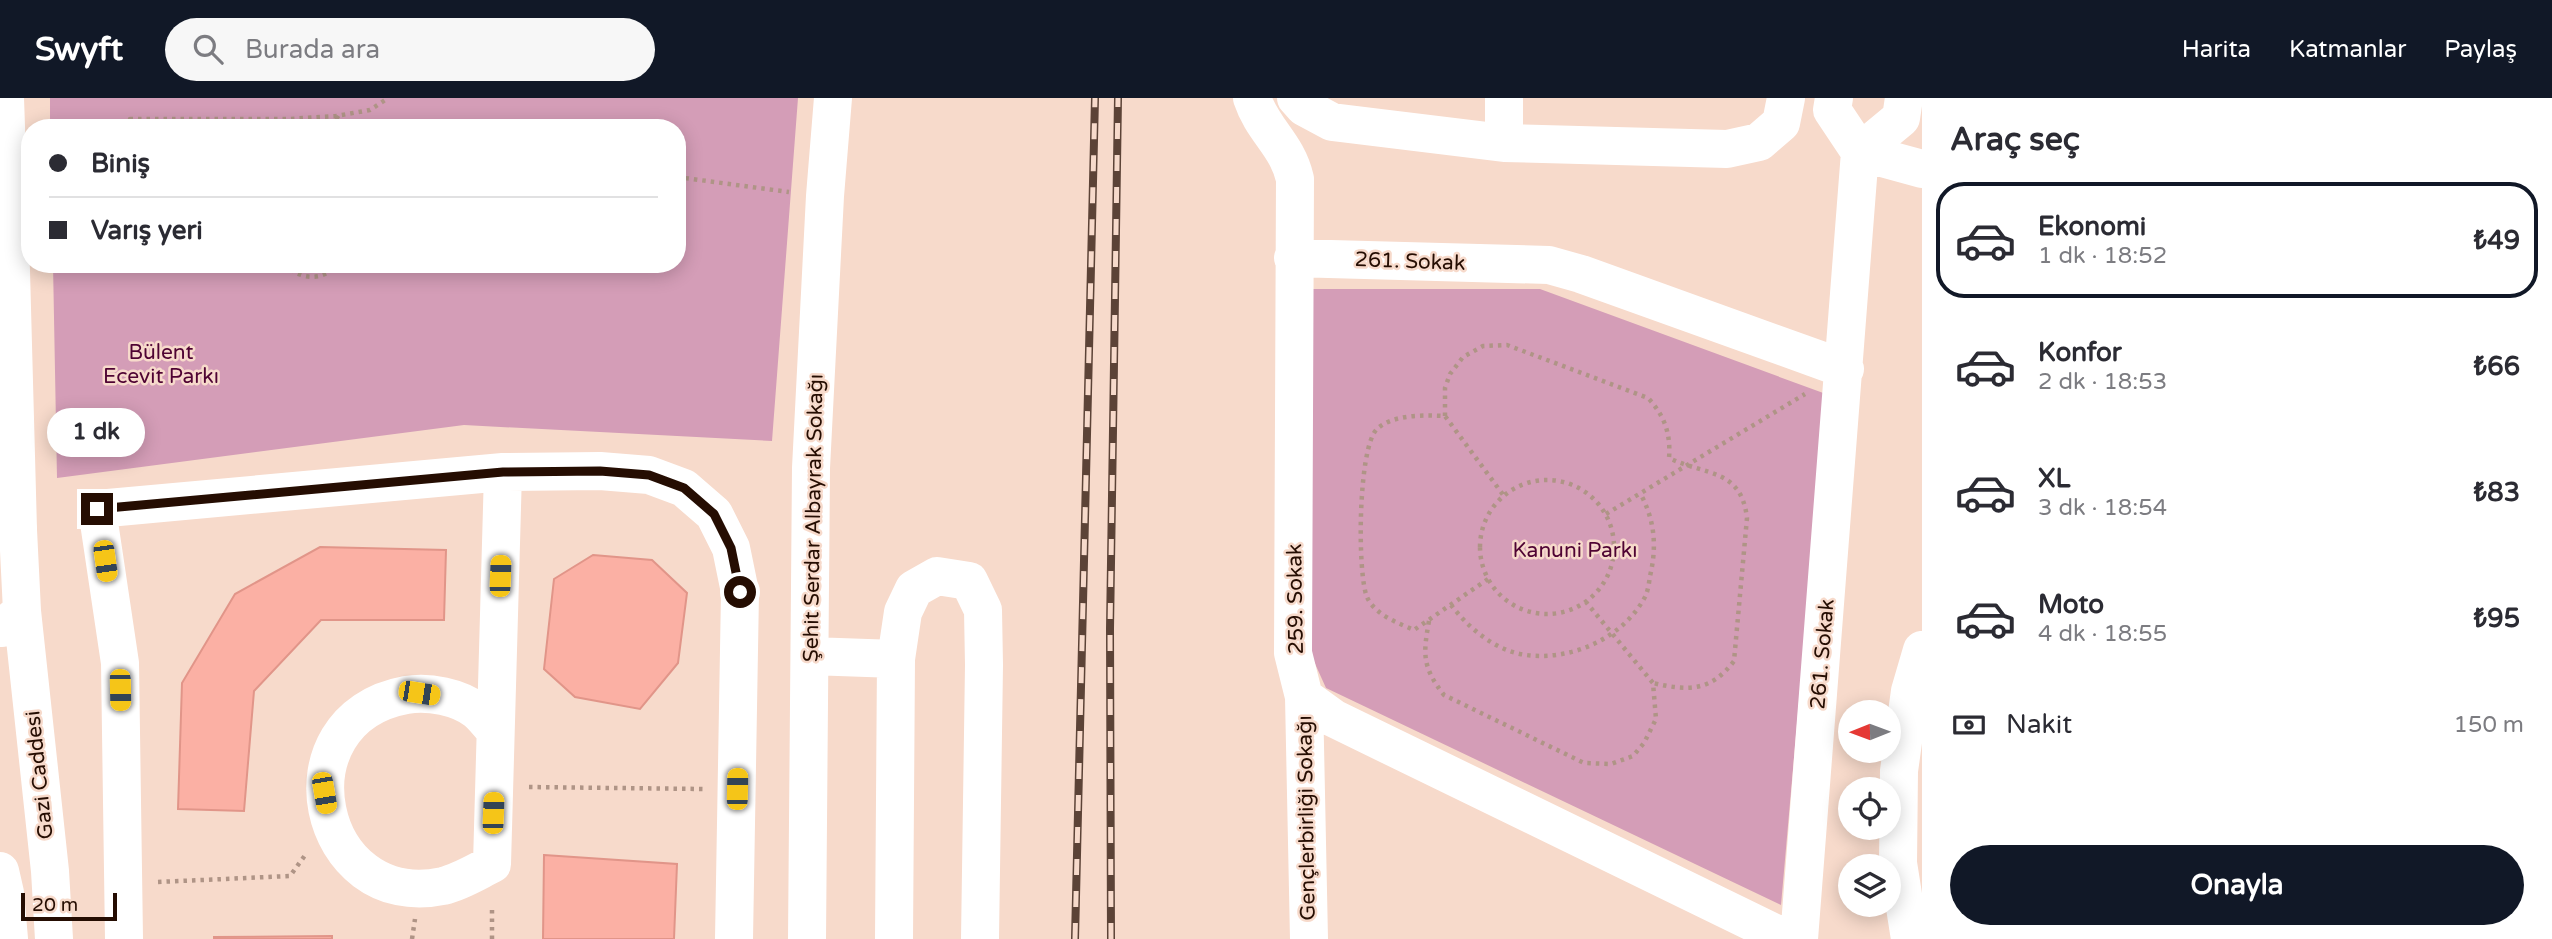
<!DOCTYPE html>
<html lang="tr">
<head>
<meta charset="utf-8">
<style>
	:root { --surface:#fff; --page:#f7f7f7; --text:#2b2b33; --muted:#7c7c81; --line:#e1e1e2; --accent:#111827 }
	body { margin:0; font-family:"Varela Round",sans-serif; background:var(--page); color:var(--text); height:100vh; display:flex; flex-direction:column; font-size:26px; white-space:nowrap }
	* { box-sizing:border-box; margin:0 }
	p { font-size:23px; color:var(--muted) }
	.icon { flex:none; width:38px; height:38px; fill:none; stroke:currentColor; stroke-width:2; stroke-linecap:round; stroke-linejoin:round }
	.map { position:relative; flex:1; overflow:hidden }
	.panel { display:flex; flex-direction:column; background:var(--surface); width:630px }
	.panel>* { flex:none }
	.guide { position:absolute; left:21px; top:21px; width:665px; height:154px; border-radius:28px; box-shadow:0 4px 18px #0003; display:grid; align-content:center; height:154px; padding:0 28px; background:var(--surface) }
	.needle { width:46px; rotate:269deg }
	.buttons { position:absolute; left:1838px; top:602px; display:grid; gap:14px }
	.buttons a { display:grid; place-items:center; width:63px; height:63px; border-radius:50%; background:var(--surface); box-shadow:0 4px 18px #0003; font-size:35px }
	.scale { position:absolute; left:21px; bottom:18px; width:96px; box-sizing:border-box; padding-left:7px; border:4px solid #250d02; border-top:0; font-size:19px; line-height:24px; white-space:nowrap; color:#250d02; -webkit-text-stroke:5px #f7dacb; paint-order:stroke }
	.end { position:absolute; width:32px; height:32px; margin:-16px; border:9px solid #250d02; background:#fff; box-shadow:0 0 0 4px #fff }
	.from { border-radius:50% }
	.bubble { position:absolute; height:49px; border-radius:24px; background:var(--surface); box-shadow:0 4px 18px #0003; font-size:23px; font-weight:700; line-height:49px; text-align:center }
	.car { position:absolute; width:21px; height:42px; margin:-21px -10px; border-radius:9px; box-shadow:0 0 5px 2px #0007; background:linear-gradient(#f5c518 24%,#345 0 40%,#f5c518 0 76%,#345 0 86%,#f5c518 0) }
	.guide b { display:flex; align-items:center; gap:24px; height:66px; font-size:26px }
	.guide b+b { border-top:2px solid var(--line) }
	.guide i { width:18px; height:18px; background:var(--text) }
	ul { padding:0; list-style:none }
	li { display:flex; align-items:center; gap:21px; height:116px; margin:0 14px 10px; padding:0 14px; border:4px solid transparent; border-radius:28px }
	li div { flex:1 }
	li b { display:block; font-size:26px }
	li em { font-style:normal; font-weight:700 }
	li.on { border-color:var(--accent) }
	li>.icon { width:63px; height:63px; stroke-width:1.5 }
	h2 { padding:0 28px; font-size:32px; line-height:84px }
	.pay { display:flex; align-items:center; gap:18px; height:77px; padding:0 28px; font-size:26px }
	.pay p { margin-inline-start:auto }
	.primary-button { display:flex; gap:14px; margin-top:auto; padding:14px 28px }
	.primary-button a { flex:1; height:80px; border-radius:42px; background:var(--accent); color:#fff; font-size:28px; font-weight:700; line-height:80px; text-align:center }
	header { display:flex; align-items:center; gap:42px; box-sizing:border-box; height:98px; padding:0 35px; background:var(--accent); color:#fff }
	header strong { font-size:33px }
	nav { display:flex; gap:38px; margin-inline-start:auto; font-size:24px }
	.search { width:490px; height:63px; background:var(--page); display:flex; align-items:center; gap:18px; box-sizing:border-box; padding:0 24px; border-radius:38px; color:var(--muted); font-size:26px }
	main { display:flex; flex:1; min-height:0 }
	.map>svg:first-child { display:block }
</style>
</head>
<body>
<header>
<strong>Swyft</strong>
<div class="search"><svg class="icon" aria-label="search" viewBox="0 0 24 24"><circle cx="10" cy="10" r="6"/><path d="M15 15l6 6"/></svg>Burada ara</div>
<nav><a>Harita</a><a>Katmanlar</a><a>Paylaş</a></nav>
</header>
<main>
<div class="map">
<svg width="1922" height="841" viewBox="0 0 1922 841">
	<rect width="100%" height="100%" fill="#f7dacb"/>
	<path fill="#d49db7" d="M50,0H798L772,343L464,327L57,380L53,166H677V30H50Z
		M1312,191H1540L1826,296L1781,807L1326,590L1312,559Z"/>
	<path fill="#fbb0a4" stroke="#e19589" stroke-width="2" d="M320,449L446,452L444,522H321L254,593L244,713L178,711L182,585L235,496Z
		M593,457L652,462L687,495L678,565L640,611L575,599L544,571L554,481Z
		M544,757L677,766L674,841H543Z
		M332,838V841H214V839Z"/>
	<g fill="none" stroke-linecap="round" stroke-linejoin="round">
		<path stroke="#af9486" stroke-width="4.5" stroke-dasharray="3.5 5" stroke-linecap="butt" d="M336,19L353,30
			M130,30V21H289L336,18L370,12L388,0
			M278,30L288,21
			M677,79L789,94
			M284,166C300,182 323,184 338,166
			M1445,318V290L1450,276L1463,259L1483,248L1507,247L1648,300C1664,317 1671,335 1669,360C1706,378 1741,370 1747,420L1734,563C1711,594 1687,593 1653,585
			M1480 449a67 67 0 1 1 134 0a67 67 0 1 1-134 0Z
			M1606,416L1805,296
			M1488,481L1414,532C1398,525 1375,517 1367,499C1357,475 1358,349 1377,331C1393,316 1425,317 1445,318L1504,398
			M1451,507C1468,529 1492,550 1520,556C1567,565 1622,542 1645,499C1648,493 1649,485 1650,478C1657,449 1655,422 1640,395
			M1429,523C1423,556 1422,569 1444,597L1584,665L1611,666L1633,658L1644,645L1656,621L1653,585L1586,504
			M529,689L703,691
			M158,784L290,778L306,756
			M412,841L415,821
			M492,841V807"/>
		<path stroke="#fff" stroke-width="38" d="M5,0L11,173
			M1252,0C1263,33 1287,46 1295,81L1293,555L1304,599L1333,620L1787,841
			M1296,0L1304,9L1332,24L1504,45L1727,51L1759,44L1781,25L1786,0
			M1504,45V0
			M1860,54L1901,20L1904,0
			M1860,54L1922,71
			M1293,160L1549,167L1581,176L1845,271
			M0,193L11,173L18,432
			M810,558L896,561
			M1304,599L1309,841
			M495,633C490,627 484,619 477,613C459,599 429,593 406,597C275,621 315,815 443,788C460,784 476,774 492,766L503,374
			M124,841L120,565L97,411L503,374L600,373L649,377L684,390L714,416L731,450L740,494L734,841
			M807,841L811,370L825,98L833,0
			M894,841L896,561L903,514L914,491L937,478L969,483L983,512L984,567L980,841
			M1799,841L1860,54L1832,12L1834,0
			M1910,841L1898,765L1899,673L1910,593L1922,552"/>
		<path stroke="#fff" stroke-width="38" d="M0,416L18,432L22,513L2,530
			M22,513L50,773L54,841
			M0,773L5,795L9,841"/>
		<g stroke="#5c4337" stroke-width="8">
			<path id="rail" d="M1075,841L1095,0
				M1111,841L1110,531L1118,0"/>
		</g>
		<use href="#rail" stroke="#f7dacb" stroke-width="5" stroke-dasharray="16" stroke-linecap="butt"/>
	</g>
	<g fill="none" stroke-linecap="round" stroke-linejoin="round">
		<path stroke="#250d02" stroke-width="9" d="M97,411L503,374L600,373L649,377L684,390L714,416L731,450L740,494"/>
	</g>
	<g text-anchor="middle" stroke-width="5" stroke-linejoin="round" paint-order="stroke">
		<g font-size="21" fill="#250d02" stroke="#f7dacb">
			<text transform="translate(1410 163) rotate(2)" y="7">261. Sokak</text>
			<text transform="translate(813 420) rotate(-89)" y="7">Şehit Serdar Albayrak Sokağı</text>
			<text transform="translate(1295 501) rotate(-91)" y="7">259. Sokak</text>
			<text transform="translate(1822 556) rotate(-85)" y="7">261. Sokak</text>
			<text transform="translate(39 677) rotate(-96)" y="7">Gazi Caddesi</text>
			<text transform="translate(1306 720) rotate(-91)" y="7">Gençlerbirliği Sokağı</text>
		</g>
		<g font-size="21" fill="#4f0333" stroke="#f7dacb">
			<text x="161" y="261">Bülent<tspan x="161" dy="24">Ecevit Parkı</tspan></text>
			<text x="1575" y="459">Kanuni Parkı</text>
		</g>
	</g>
</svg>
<div class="buttons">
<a><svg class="needle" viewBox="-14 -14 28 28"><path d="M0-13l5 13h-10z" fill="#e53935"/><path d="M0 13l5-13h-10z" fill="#7c7c81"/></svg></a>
<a><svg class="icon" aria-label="locate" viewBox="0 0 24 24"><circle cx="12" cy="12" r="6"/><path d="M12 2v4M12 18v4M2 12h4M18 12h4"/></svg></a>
<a><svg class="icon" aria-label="layers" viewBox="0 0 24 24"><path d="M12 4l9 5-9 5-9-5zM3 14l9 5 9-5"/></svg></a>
</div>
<div class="scale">20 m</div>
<i class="end from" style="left:740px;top:494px"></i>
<i class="end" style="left:97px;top:411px"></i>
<div class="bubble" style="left:47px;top:310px;width:98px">1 dk</div>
<i class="car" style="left:105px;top:463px;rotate:172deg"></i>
<i class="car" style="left:500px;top:478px;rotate:2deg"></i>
<i class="car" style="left:120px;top:592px;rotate:179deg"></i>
<i class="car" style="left:419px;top:595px;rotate:99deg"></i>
<i class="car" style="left:737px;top:691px;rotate:1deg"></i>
<i class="car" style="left:324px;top:695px;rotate:170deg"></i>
<i class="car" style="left:493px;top:715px;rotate:2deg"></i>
<div class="guide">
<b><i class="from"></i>Biniş</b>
<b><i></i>Varış yeri</b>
</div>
</div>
<section class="panel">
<h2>Araç seç</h2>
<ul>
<li class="on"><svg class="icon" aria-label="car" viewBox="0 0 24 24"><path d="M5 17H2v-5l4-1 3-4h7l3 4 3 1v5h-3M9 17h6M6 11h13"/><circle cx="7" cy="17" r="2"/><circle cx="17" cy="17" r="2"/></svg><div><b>Ekonomi</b><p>1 dk · 18:52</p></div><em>₺49</em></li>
<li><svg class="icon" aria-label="car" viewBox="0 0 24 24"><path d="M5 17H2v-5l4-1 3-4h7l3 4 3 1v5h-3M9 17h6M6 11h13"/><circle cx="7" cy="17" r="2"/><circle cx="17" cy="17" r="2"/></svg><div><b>Konfor</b><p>2 dk · 18:53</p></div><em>₺66</em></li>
<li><svg class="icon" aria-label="car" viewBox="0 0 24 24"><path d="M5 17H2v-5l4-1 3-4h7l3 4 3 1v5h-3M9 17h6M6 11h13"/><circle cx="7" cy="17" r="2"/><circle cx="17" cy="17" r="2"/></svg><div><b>XL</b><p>3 dk · 18:54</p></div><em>₺83</em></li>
<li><svg class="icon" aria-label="car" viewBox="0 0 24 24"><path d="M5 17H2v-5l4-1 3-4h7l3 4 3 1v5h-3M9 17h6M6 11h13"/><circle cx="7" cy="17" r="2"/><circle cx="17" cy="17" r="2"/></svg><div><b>Moto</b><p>4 dk · 18:55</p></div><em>₺95</em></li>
</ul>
<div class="pay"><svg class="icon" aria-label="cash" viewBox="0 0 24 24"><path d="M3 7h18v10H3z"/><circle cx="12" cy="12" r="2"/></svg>Nakit<p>150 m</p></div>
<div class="primary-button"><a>Onayla</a></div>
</section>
</main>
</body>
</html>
